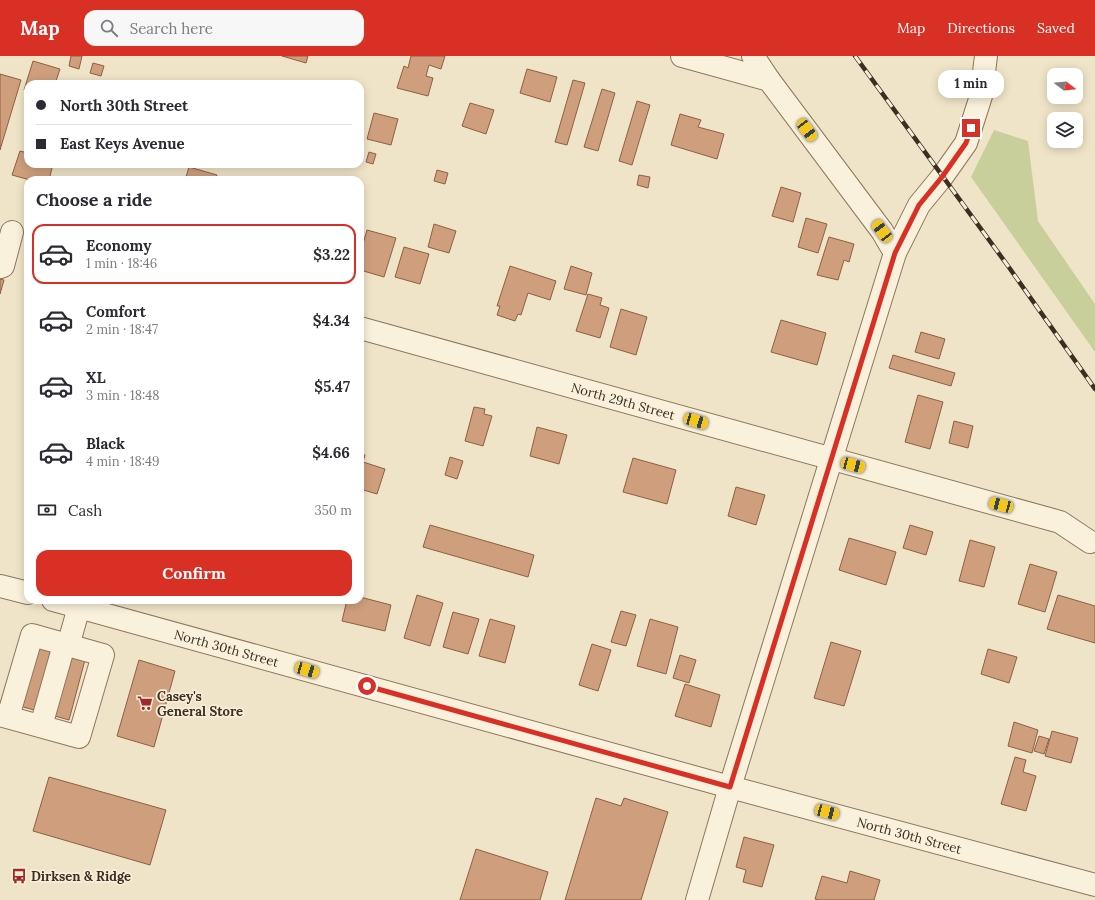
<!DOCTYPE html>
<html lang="en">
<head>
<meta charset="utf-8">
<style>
	:root { --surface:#fff; --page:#f7f7f7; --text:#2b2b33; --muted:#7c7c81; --line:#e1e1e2; --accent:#d93025 }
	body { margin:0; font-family:Lora,serif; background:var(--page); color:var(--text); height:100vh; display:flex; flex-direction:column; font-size:15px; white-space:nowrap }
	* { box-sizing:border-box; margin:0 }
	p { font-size:13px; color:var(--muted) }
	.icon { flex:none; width:22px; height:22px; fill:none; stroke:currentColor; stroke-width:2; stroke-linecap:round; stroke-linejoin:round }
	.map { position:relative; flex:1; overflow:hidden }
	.drawer { position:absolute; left:24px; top:120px; width:340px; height:428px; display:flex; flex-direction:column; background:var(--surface); border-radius:12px; box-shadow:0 2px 10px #0003 }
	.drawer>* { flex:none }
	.hud { position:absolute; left:24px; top:24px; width:340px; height:88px; border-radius:12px; box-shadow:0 2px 10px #0003; display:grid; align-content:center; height:88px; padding:0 12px; background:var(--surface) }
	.needle { width:26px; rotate:106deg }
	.fabs { position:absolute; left:1047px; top:12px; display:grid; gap:8px }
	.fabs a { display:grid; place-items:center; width:36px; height:36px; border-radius:8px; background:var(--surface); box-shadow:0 2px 10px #0003; font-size:20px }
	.end { position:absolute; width:18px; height:18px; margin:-9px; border:5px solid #d93025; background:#fff; box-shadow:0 0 0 2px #fff }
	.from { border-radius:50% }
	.bubble { position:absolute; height:28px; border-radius:12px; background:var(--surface); box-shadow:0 2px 10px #0003; font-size:13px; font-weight:800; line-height:28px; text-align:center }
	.car { position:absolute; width:12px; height:24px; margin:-12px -6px; border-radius:5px; box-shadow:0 0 3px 1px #0007; background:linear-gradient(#f5c518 24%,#345 0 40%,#f5c518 0 76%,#345 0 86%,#f5c518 0) }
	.hud b { display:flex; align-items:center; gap:14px; height:38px; font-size:15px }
	.hud b+b { border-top:1px solid var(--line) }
	.hud i { width:10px; height:10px; background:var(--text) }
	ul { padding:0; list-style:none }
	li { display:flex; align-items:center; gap:12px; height:60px; margin:0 8px 6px; padding:0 4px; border:2px solid transparent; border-radius:12px }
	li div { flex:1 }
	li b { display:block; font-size:15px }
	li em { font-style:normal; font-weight:800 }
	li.selected { border-color:var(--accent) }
	li>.icon { width:36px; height:36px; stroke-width:1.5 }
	h2 { padding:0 12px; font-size:18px; line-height:48px }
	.pay { display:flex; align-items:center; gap:10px; height:44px; padding:0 12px; font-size:15px }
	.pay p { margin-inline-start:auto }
	.cta { display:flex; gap:8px; margin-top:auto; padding:8px 12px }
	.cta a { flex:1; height:46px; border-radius:12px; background:var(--accent); color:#fff; font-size:16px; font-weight:800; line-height:46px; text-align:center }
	header { display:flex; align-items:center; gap:24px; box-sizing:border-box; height:56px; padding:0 20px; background:var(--accent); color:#fff }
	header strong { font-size:19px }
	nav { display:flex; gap:22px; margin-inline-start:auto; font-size:14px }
	.search { width:280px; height:36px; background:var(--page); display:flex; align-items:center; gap:10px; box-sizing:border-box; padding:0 14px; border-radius:12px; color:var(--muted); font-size:15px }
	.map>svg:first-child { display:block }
</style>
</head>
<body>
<header>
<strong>Map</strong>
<div class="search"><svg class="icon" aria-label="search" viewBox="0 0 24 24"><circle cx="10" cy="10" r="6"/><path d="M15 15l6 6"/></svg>Search here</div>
<nav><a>Map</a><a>Directions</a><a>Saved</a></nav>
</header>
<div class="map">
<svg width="1095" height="844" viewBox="0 0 1095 844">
	<rect width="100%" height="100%" fill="#f0e4c8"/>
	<path fill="#c9cf9b" d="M994,74L1028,85L1038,165L1095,248V296L971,121Z"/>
	<path fill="#cf9f7d" stroke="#8d5f41" d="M71,0H82L79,13L69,10Z
		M282,0H308L306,7Z
		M411,0H445L441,13L429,9L426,20L433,22L428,40L397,32L404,10L408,12Z
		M33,5L60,13L55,28H28V35L24,34Z
		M93,7L104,10L101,20L90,17Z
		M527,13L557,21L550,46L520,37Z
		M0,18L21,24L0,94Z
		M573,24L585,27L567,89L555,86Z
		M602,33L615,37L598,95L584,91Z
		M637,45L650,49L632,109L619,105Z
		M470,47L494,54L486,78L462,70Z
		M374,57L398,63L391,89L367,83Z
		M680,58L701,64L698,71L724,78L717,103L671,89Z
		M20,95L28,97V108H53L49,124H30L12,119Z
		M369,96L376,98L373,108L366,106Z
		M189,111L217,119L215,124H185Z
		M437,114L448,117L445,128L434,125Z
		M639,119L650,121L648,132L637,129Z
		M781,131L801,137L793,166L772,160Z
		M806,162L827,168L818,197L798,191Z
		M434,168L456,175L449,197L428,191Z
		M367,174L396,182L384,221L360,214V198Z
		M829,181L854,188L849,206L844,204L838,224L817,219Z
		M404,191L429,198L420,228L395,221Z
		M510,210L556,225L550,244L528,237L521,259L518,258L515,265L497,259L500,250H497Z
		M571,210L592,217L586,239L564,233Z
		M0,223L4,224L0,238Z
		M588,238L602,242L600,249L609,252L600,282L576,275Z
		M621,253L647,261L636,299L610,291Z
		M781,264L826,277L817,309L771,296Z
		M921,276L945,283L939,303L915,296Z
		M893,299L955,317L951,330L889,312Z
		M918,339L943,346L930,393L905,386Z
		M474,351L485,353L484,358L492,360L483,390L465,385Z
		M954,365L973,370L968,392L949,387Z
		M537,371L567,379L559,408L530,400Z
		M360,397L365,399L363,406L385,413L377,438L360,433Z
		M450,401L463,405L457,423L445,419Z
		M633,402L676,414L667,448L623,436Z
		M736,431L765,439L756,469L728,460Z
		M430,469L534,499L528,521L423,491Z
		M910,469L933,476L926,499L903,492Z
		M849,482L896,496L886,529L839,514Z
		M970,484L995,491L984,531L959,525Z
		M1030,508L1057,516L1045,556L1018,548Z
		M417,539L443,547L430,590L404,582Z
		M1058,539L1095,550V587L1047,573Z
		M360,541L391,549L385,575L342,565L347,544H360Z
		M621,555L636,559L626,590L611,586Z
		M453,556L479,563L468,598L443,591Z
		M490,563L515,570L505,607L479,600Z
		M650,563L678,571L666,618L637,610Z
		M831,586L861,595L844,650L814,642Z
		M592,588L611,594L598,635L579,629Z
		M36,591L85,604L69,664L20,650Z
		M988,593L1017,601L1009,627L981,618Z
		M680,599L696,604L689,627L673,622Z
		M139,604L175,615L154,691L117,680Z
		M685,628L720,639L711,671L675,660Z
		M1014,666L1038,674L1032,697L1008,690Z
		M1052,675L1078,682L1071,707L1045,700Z
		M1039,680L1049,683L1044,698L1034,695Z
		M1015,701L1026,704L1023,716L1036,720L1026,755L1001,748Z
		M49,721L166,754L150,809L33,775Z
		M596,742L621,750L624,742L668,756L641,844H565Z
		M744,781L774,789L762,831L743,826L746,814L736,811Z
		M476,793L548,816L540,844H460Z
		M850,815L880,824L874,844H820L815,843L822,820L847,827Z"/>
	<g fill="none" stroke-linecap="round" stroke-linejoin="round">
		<g stroke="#8d765c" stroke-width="24">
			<g id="minor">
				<path d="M682,0L769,24L882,175L895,197"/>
				<path d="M753,0L769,24"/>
				<path d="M0,211L3,210L12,176"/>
				<path id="s1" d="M360,272L1060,466L1090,486"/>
				<path d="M0,530L28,537"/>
				<path id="s2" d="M53,544L730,731L1095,829"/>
				<path d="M0,659L79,681L103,599L32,579L8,661"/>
				<path d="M41,670L62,596L68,590L79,551"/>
				<path d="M697,844L730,731L895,197L919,149L942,121L966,87L981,40L986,0"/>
			</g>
		</g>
		<use href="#minor" stroke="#faf1dc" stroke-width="22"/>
		<g stroke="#3d2e20" stroke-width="4.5">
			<path id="rail" d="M855,0L1008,210L1095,333"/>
		</g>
		<use href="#rail" stroke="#f7eed8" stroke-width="3" stroke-dasharray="9" stroke-linecap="butt"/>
	</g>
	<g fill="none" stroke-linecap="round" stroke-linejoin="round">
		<path stroke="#d93025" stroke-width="5" d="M367,630L730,731L895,197L919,149L942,121L966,87L971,72"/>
	</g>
	<defs>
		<g id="supermarket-bare" transform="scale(1.2)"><path d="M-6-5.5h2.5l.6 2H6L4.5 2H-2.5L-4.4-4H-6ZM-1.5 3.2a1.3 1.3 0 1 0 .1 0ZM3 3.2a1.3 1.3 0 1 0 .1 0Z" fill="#9e2a2b" stroke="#f7eed8" stroke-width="2.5" paint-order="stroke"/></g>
		<g id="bus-bare" transform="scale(1.2)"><path d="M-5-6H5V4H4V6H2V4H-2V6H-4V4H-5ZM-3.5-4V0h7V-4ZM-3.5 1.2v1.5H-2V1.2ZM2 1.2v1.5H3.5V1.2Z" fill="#9e2a2b" stroke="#f7eed8" stroke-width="2.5" paint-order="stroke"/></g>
	</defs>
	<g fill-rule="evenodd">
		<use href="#supermarket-bare" x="145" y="647"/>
		<use href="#bus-bare" x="19" y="820"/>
	</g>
	<g text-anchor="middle" stroke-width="3.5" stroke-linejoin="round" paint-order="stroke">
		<g font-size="13" fill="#3d2e20" stroke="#f7eed8">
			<text dy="5" stroke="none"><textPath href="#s1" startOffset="273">North 29th Street</textPath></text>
			<text dy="5" stroke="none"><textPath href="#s2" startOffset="180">North 30th Street</textPath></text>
			<text dy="5" stroke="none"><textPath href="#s2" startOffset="888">North 30th Street</textPath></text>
		</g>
		<g font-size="13" font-weight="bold" fill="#3d2e20" stroke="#f7eed8" text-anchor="start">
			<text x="157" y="645">Casey's<tspan x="157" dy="15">General Store</tspan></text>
			<text x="31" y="825">Dirksen &amp; Ridge</text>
		</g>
	</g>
</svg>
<div class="fabs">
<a><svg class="needle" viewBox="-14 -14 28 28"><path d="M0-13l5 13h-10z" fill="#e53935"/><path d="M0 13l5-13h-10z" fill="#7c7c81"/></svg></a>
<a><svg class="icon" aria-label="layers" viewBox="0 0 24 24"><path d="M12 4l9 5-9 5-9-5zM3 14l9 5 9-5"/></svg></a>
</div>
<i class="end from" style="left:367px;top:630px"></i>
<i class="end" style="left:971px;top:72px"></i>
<div class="bubble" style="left:938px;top:14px;width:66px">1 min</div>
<i class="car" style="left:807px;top:74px;rotate:143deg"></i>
<i class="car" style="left:882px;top:175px;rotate:323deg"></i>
<i class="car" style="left:696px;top:365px;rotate:106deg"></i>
<i class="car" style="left:853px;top:409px;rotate:105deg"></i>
<i class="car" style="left:1001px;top:449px;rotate:285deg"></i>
<i class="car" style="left:307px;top:614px;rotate:106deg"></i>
<i class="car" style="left:827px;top:756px;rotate:105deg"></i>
<div class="hud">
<b><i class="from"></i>North 30th Street</b>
<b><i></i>East Keys Avenue</b>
</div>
<section class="drawer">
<h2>Choose a ride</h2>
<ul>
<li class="selected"><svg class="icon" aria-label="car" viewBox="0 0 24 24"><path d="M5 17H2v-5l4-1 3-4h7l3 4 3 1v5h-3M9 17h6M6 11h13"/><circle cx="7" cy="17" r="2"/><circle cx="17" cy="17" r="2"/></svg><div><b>Economy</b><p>1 min · 18:46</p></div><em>$3.22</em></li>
<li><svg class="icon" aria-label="car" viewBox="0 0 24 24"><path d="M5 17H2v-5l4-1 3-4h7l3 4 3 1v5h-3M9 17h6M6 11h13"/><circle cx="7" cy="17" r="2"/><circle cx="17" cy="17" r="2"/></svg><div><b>Comfort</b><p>2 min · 18:47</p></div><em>$4.34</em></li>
<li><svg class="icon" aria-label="car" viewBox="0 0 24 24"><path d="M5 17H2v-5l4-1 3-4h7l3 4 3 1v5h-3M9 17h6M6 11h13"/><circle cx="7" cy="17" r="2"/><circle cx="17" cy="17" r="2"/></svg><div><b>XL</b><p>3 min · 18:48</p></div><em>$5.47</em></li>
<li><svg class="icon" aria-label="car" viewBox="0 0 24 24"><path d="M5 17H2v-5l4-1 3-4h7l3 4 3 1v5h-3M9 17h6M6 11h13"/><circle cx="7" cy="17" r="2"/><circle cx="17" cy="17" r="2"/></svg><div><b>Black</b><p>4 min · 18:49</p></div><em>$4.66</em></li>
</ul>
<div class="pay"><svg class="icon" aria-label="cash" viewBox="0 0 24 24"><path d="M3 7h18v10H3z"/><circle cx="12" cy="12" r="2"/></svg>Cash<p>350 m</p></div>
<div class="cta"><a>Confirm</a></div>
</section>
</div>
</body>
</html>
